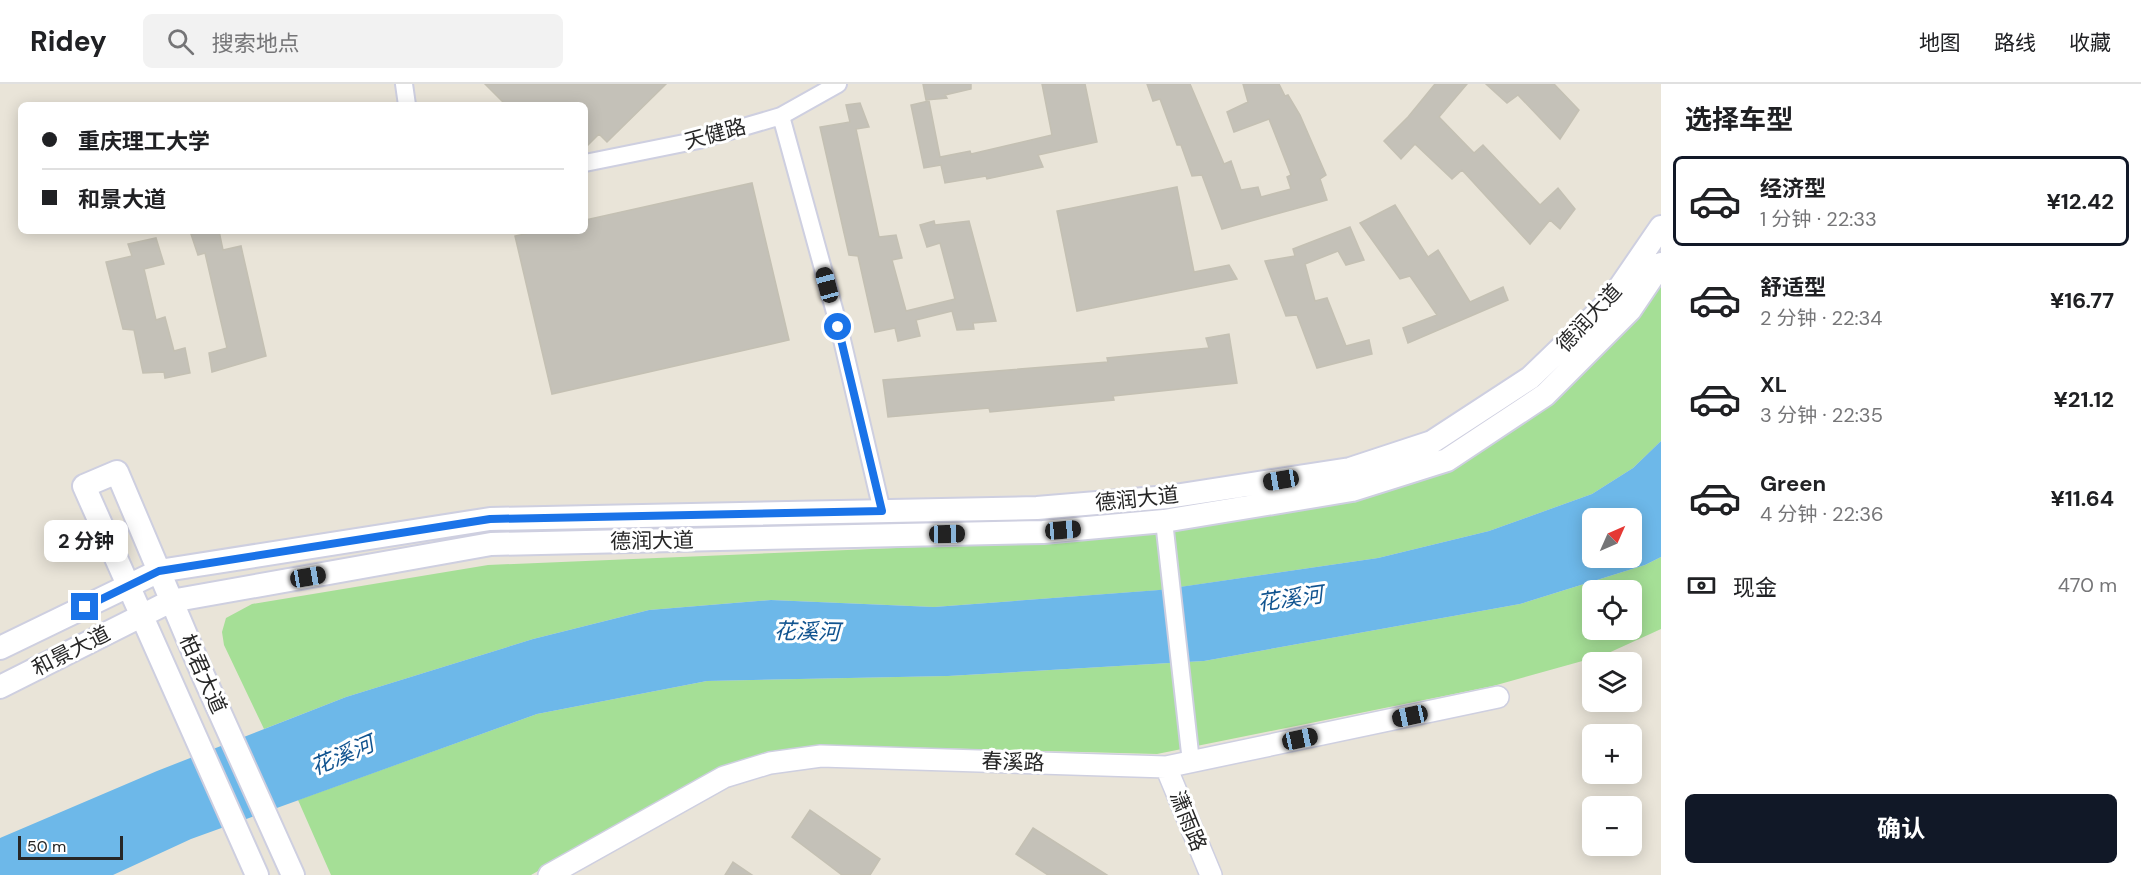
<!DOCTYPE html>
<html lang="zh">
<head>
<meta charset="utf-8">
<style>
	:root { --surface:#fff; --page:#f2f2f2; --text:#202124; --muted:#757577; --line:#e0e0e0; --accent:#111827 }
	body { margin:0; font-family:"DM Sans","Noto Sans SC",sans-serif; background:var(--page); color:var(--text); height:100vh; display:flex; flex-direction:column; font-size:22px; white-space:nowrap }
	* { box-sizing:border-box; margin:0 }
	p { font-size:20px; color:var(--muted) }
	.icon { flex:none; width:33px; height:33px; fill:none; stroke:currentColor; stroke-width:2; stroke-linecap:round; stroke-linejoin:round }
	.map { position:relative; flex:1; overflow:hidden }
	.sheet { display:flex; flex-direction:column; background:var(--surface); width:480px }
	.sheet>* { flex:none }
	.guide { position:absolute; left:18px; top:18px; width:570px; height:132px; border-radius:9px; box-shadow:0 3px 15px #0003; display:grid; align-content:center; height:132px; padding:0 24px; background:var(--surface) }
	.needle { width:39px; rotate:45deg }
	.fabs { position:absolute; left:1582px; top:424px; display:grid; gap:12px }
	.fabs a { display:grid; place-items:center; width:60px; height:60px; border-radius:9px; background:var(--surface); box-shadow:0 3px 15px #0003; font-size:30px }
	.scale { position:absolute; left:18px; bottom:15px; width:105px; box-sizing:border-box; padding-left:6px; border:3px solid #272727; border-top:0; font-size:16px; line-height:21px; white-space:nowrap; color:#272727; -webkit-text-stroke:4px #fff; paint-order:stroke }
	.end { position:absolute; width:27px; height:27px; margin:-14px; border:8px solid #1a73e8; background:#fff; box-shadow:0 0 0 3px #fff }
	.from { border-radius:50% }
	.bubble { position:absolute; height:42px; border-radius:9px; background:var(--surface); box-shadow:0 3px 15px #0003; font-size:20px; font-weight:700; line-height:42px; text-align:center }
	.car { position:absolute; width:18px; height:36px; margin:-18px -9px; border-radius:8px; box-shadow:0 0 4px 2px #0007; background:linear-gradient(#222 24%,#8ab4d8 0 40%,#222 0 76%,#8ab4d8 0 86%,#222 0) }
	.guide b { display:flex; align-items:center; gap:21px; height:57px; font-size:22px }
	.guide b+b { border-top:2px solid var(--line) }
	.guide i { width:15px; height:15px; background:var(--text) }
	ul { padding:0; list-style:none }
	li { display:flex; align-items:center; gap:18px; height:90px; margin:0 12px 9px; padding:0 12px; border:3px solid transparent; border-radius:9px }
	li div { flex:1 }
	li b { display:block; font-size:22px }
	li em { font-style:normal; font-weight:700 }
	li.selected { border-color:var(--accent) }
	li>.icon { width:54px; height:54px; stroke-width:1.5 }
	h2 { padding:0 24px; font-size:27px; line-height:72px }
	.pay { display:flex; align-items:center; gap:15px; height:66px; padding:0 24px; font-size:22px }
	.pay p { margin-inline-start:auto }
	.action { display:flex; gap:12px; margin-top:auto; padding:12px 24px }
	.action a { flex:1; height:69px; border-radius:9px; background:var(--accent); color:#fff; font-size:24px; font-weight:700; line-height:69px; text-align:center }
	header { display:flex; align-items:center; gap:36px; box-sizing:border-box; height:84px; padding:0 30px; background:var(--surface); border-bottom:2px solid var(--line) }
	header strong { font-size:28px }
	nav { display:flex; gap:33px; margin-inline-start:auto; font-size:21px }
	.search { width:420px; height:54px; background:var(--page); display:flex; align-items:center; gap:15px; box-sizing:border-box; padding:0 21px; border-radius:9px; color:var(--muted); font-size:22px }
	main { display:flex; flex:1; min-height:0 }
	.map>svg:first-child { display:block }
</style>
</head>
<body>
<header>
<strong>Ridey</strong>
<div class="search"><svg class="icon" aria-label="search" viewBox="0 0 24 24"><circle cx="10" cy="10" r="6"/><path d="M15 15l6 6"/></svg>搜索地点</div>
<nav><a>地图</a><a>路线</a><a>收藏</a></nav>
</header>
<main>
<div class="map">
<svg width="1661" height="791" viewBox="0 0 1661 791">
	<rect width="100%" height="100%" fill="#e9e4d8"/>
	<path fill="#a5df96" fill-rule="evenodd" d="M1661,195V357L1633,384L1592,410L1489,447L1378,474L1160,506L934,523L771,516L649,526L533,555L346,613L264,645L224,561L222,548L226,534L252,520L488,481L1042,458L1174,448L1355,414L1451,381Z
		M1661,473V545L1604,571L1493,602L1157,670L817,661L766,668L721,684L531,791H331L298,716L537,630L707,597L948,592L1204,577L1520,520L1645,481ZM1593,507H1632V546H1593Z"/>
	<path fill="#6db8e9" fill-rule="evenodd" d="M1661,357V473L1645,481L1520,520L1204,577L948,592L707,597L537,630L191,755L113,791H0V754L157,687L346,613L533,555L649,526L771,516L934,523L1159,506L1378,474L1489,447L1592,410L1633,384ZM1593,435H1632V474H1593Z"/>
	<path fill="#c4c1b8" stroke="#c4c0b3" stroke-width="1.5" d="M485,0H666L607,58L599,50L585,64V21H506Z
		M923,0H971V5L945,11L947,14L926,16Z
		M1042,0H1085L1097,58L1038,71L1043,83L987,95L986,92L945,99L941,81L924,84L911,21L929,17L940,73L970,67L971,70L1052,51Z
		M1147,0H1190L1224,80L1231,77L1241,106L1258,103L1261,113L1291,105L1287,93L1291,91L1269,35L1234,48L1227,28L1248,18L1243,0H1279L1285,12L1288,11L1300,31L1326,91L1320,95L1327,116L1222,145L1202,91L1192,92L1181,61H1177L1160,15L1153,17Z
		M1435,0H1467L1439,33L1474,69L1483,61L1540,121L1558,104L1575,125L1560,145L1550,136L1530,160L1462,86L1452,95L1415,60L1401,75L1384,57L1408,33Z
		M1486,0H1554L1579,26L1560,55L1518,11L1507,19Z
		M860,19L869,43L856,45L879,153L896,151L902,174L892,176L906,227L955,215L940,159L927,163L920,141L934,137L935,141L969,137L996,237L973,239L974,245L957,246L952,227L916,236L920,252L898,257L895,244L875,248L858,172L849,171L820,43L850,38L846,21Z
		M752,99L789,256L552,310L515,152L539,147H585V136Z
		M1177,103L1194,188L1229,181L1237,195L1077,227L1057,127Z
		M1395,121L1428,173L1438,166L1470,218L1503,203L1508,216L1408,259L1403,244L1437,231L1410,192L1400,195L1360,139Z
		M1350,143L1364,176L1346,181L1338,167L1305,180L1315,217L1327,214L1346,262L1369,256L1372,270L1317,284L1297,231L1286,232L1265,177L1295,172L1293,165Z
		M204,147H219L223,166L241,162L266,272L212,288L209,269L227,264L205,169L198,171L191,150Z
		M156,154L164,180L144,185L156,236L165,233L174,267L185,264L190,289L165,294L164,288L143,289L134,246L123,245L106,178L132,172L128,160Z
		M1229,250L1237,299L1113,312L1114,316L990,328L989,324L888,333L883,296L1108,278L1107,274L1209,264L1206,254Z
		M810,726L880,775L870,791H842L792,753Z
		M1033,744L1107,791H1048L1016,770Z
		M733,778L752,791H725Z"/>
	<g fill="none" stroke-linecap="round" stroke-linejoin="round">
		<g stroke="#cecfe0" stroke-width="20">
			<path id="minor" d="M404,0L407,21
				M781,32L839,243L882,427
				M585,79L699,56L781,32L838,0
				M1164,437L1191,678"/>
		</g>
		<g stroke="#cecfe0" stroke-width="24">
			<path id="tertiary" d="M1166,683L1211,791
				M549,791L724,693L770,679L821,672L1166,683L1498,613"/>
		</g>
		<g stroke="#cecfe0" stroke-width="26">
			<path id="secondary" d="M0,564L159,487L490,435L1037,424L1168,413L1350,385L1432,358L1530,294L1611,216L1661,143
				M0,603L171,517L491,460L1043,448L1164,437L1352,406L1447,376L1545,311L1630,226L1661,180
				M257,791L84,402L117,388L203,591L293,791"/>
		</g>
		<use href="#minor" stroke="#fff" stroke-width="16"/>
		<use href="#tertiary" stroke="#fff" stroke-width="21"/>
		<use href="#secondary" stroke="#fff" stroke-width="22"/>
	</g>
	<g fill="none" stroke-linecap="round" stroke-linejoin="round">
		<path stroke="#1a73e8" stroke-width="8" d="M85,523L159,487L490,435L882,427L838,243"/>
	</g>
	<g text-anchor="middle" stroke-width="6" stroke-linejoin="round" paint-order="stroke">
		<g font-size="21" fill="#272727" stroke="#fff">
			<text transform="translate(715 50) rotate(-15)" y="7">天健路</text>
			<text transform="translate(1589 234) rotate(-47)" y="7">德润大道</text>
			<text transform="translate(1137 415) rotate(-6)" y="7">德润大道</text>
			<text transform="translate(652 457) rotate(-1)" y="7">德润大道</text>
			<text transform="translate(71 567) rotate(-27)" y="7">和景大道</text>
			<text transform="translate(203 590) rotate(66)" y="7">柏君大道</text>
			<text transform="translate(1013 678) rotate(2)" y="7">春溪路</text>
			<text transform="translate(1188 737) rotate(68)" y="7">潇雨路</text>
		</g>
		<g font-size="22" font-style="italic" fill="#115490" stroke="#fff">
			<text transform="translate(1290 514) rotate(-8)" y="8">花溪河</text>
			<text transform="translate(807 547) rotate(1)" y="8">花溪河</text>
			<text transform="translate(342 671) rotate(-23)" y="8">花溪河</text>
		</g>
	</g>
</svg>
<div class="fabs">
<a><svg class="needle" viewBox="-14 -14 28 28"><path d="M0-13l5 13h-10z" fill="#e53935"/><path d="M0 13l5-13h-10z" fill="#757577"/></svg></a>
<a><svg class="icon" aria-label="locate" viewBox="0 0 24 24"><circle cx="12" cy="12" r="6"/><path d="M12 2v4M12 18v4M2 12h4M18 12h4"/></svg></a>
<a><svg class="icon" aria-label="layers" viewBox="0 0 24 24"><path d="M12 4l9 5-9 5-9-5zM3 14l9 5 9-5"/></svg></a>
<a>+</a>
<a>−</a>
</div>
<div class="scale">50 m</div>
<i class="end from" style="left:838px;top:243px"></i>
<i class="end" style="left:85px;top:523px"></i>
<div class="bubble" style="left:44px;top:436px;width:84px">2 分钟</div>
<i class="car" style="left:827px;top:201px;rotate:345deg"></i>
<i class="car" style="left:1281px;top:396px;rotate:261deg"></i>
<i class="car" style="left:1063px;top:446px;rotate:85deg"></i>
<i class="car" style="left:947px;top:450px;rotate:89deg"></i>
<i class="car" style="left:308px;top:493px;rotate:80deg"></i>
<i class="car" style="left:1410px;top:632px;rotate:258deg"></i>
<i class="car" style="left:1300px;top:655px;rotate:78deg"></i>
<div class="guide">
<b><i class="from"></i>重庆理工大学</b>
<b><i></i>和景大道</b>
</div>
</div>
<section class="sheet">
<h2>选择车型</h2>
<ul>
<li class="selected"><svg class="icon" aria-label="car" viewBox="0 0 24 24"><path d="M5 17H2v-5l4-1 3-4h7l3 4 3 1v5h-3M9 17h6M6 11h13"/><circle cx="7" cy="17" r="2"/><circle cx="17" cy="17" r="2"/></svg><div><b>经济型</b><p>1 分钟 · 22:33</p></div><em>¥12.42</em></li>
<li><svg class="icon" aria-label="car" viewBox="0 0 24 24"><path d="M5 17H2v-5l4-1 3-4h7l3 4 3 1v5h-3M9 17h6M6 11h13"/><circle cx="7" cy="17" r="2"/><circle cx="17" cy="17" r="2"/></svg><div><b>舒适型</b><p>2 分钟 · 22:34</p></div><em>¥16.77</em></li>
<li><svg class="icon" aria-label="car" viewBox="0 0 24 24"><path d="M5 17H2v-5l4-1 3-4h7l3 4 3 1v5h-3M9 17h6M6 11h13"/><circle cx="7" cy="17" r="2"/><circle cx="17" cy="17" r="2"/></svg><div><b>XL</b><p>3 分钟 · 22:35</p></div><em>¥21.12</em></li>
<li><svg class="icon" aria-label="car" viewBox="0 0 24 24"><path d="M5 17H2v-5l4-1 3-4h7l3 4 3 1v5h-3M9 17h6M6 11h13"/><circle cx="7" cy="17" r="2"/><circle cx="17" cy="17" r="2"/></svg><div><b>Green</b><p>4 分钟 · 22:36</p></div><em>¥11.64</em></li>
</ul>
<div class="pay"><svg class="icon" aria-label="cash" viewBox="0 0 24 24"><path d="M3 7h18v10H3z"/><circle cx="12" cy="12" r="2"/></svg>现金<p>470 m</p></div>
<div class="action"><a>确认</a></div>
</section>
</main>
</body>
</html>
